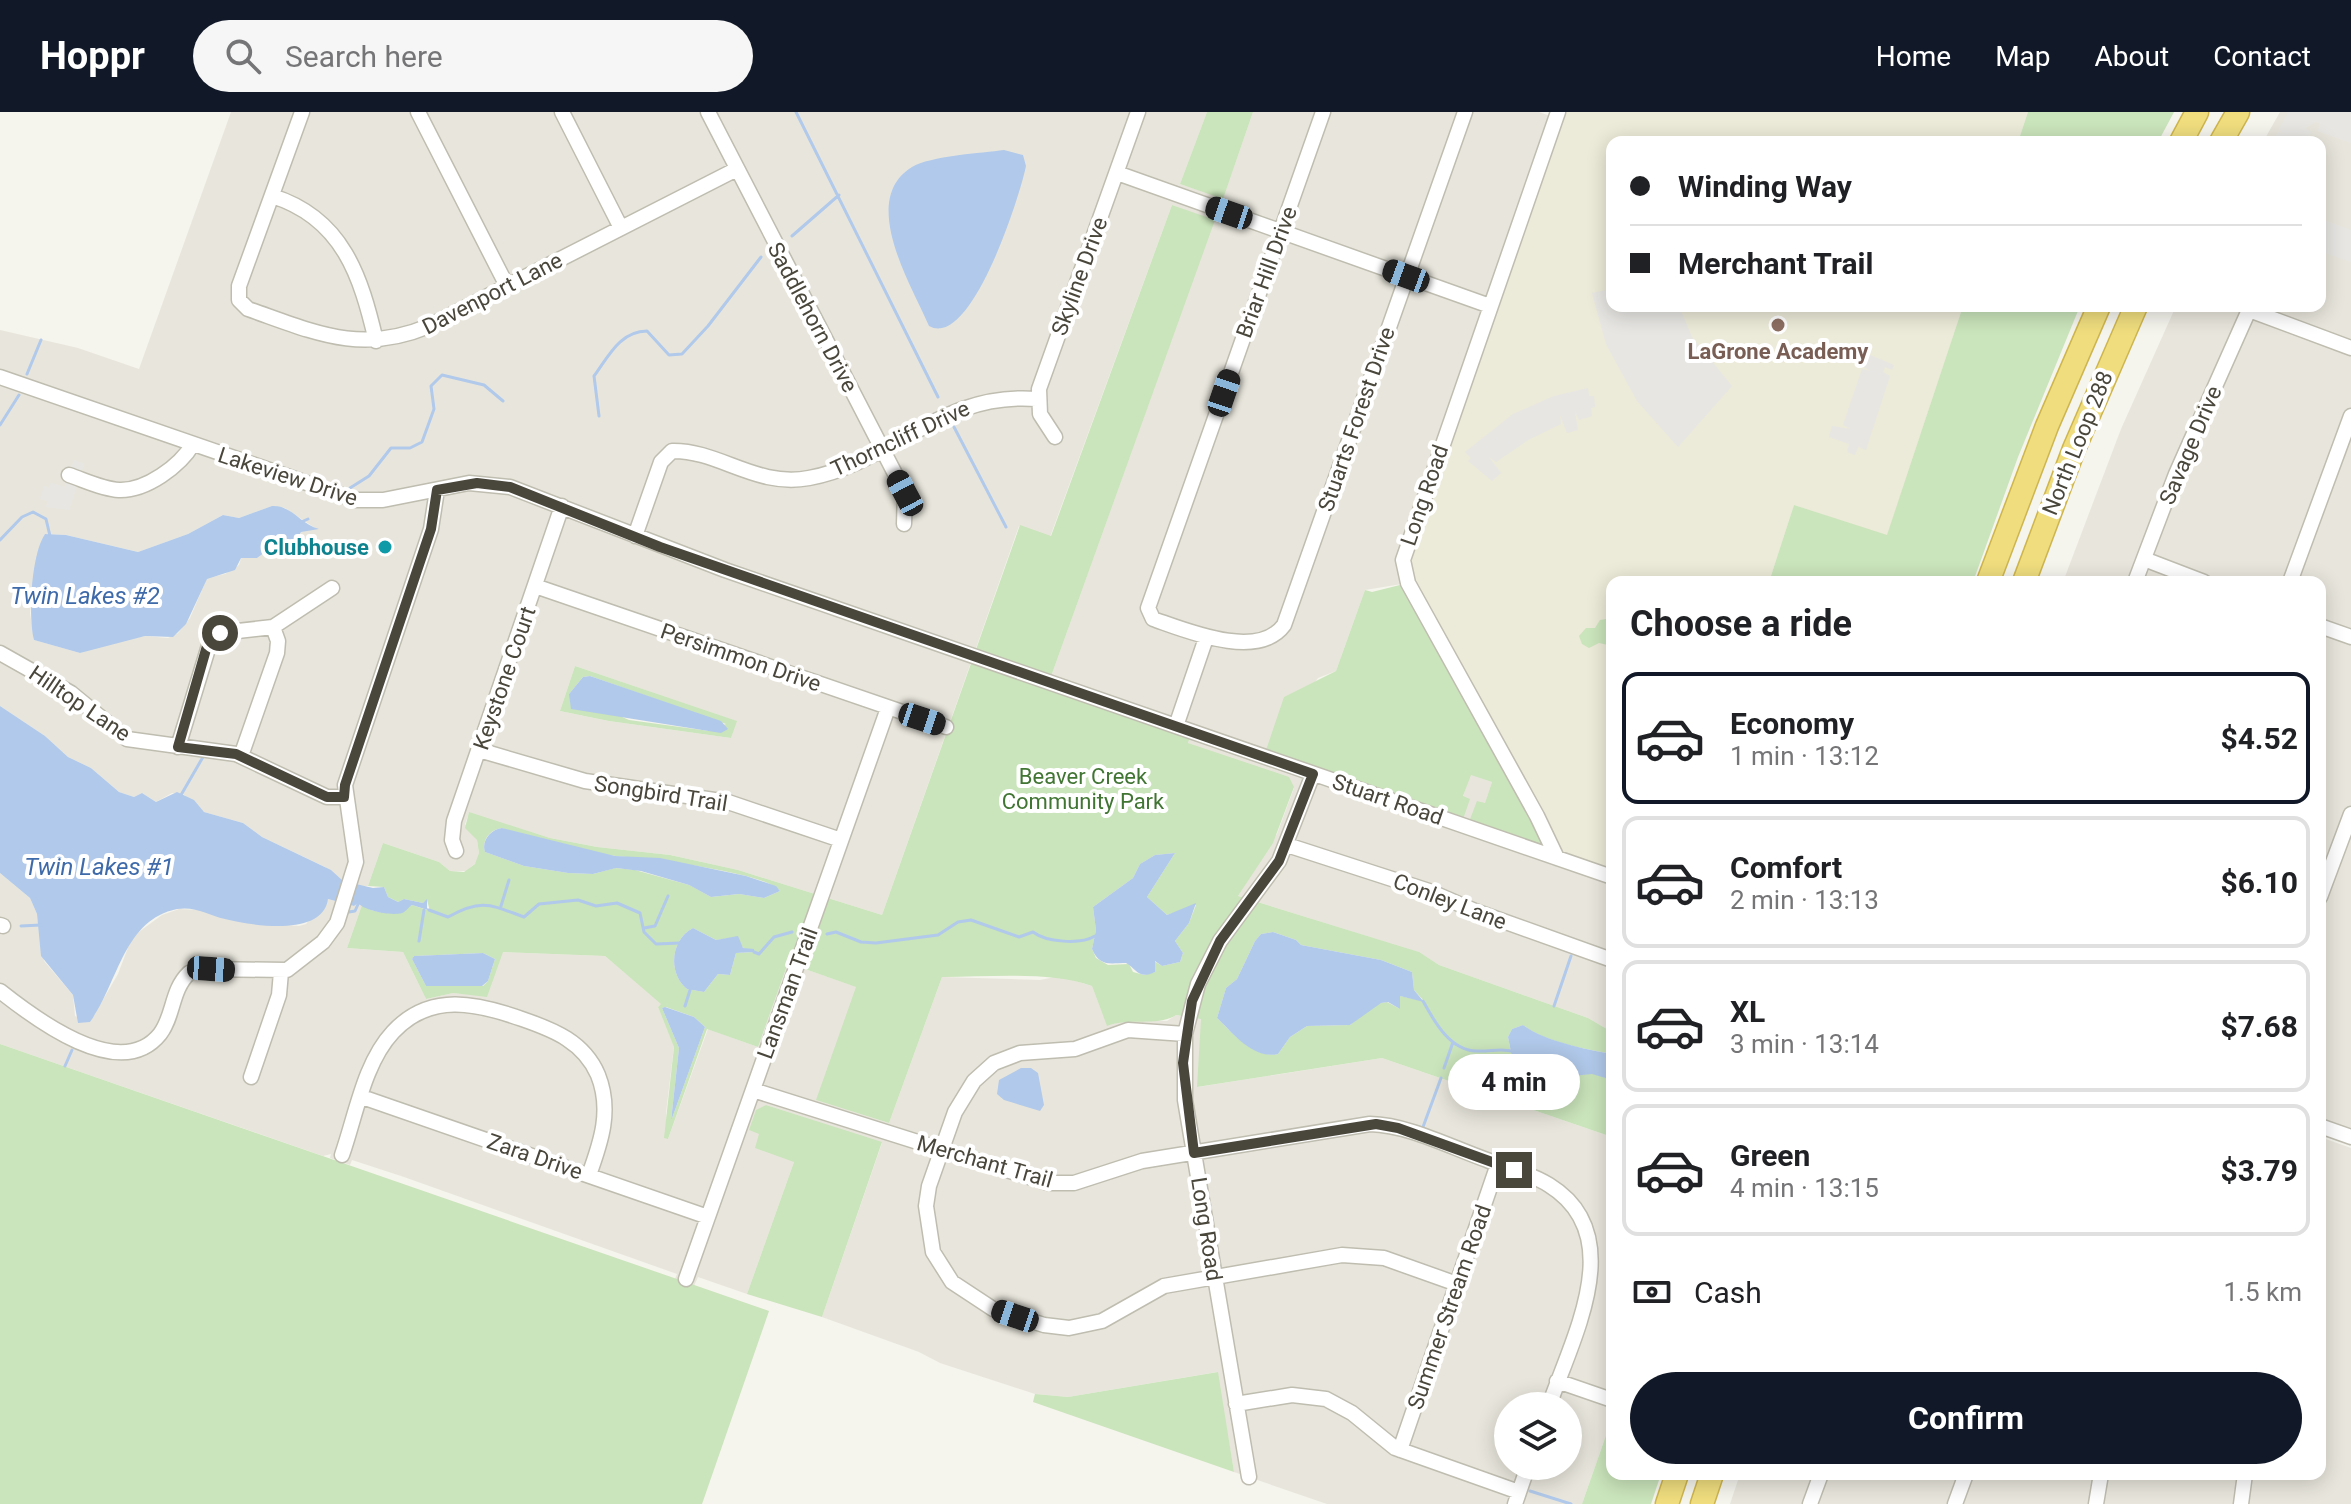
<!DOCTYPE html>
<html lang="en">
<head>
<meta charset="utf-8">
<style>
	:root { --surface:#fff; --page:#f6f6f6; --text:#202124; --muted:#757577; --line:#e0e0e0; --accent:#111827 }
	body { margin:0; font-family:Roboto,sans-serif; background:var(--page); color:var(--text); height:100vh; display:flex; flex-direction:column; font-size:30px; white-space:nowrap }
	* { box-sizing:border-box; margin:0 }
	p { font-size:26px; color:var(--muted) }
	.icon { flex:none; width:44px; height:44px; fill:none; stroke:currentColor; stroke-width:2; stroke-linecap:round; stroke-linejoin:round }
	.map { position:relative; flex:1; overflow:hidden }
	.details { position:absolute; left:1606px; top:464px; width:720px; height:904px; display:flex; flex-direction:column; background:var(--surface); border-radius:16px; box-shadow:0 4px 20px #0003 }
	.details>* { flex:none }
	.guide { position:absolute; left:1606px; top:24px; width:720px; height:176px; border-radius:16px; box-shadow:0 4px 20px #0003; display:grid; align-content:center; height:176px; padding:0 24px; background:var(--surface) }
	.controls { position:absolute; left:1494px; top:1280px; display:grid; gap:16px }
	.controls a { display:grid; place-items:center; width:88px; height:88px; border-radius:50%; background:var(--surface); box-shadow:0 4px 20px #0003; font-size:40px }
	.end { position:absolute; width:36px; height:36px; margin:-18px; border:10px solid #49463b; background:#fff; box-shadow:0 0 0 4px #fff }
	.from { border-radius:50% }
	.bubble { position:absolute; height:56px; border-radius:28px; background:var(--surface); box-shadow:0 4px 20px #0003; font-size:26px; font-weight:700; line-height:56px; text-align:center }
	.car { position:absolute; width:24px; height:48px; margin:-24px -12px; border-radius:10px; box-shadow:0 0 6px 2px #0007; background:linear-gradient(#222 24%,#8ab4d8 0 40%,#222 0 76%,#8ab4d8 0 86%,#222 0) }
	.guide b { display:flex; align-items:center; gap:28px; height:76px; font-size:30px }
	.guide b+b { border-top:2px solid var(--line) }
	.guide i { width:20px; height:20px; background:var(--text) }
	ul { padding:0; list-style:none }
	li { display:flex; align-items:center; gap:24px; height:132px; margin:0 16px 12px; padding:0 8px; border:4px solid var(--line); border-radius:16px }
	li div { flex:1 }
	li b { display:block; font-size:30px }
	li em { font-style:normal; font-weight:700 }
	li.active { border-color:var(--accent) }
	li>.icon { width:72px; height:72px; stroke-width:1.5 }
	h2 { padding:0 24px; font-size:36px; line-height:96px }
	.pay { display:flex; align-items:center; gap:20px; height:88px; padding:0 24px; font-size:30px }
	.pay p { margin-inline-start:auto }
	.cta { display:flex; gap:16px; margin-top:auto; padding:16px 24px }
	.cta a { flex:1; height:92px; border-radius:48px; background:var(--accent); color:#fff; font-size:32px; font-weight:700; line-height:92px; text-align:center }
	header { display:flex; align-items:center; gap:48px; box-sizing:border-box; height:112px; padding:0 40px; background:var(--accent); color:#fff }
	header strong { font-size:38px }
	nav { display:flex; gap:44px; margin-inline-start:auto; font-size:28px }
	.search { width:560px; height:72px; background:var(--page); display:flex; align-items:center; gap:20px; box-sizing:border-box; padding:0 28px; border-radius:44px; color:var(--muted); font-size:30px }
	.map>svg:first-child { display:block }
</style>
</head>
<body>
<header>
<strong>Hoppr</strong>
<div class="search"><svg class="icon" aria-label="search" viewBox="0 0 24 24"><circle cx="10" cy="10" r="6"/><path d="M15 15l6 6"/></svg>Search here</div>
<nav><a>Home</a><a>Map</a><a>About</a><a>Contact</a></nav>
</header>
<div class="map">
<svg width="2351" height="1392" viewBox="0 0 2351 1392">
	<rect width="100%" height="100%" fill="#f5f4ed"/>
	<path fill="#e8e6dc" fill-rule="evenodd" d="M231,0H1207L1180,72L1223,86L1253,0H1539L1556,6L1408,471L1365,478L1336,559L1318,566L1264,644L1469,687L1463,685L1470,662L1492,670L1485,692L1477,689L1612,765V920L1588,906L1439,853L1418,840L1238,784L1277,722L1294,676L1188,631L1192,620L1049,570L1214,109L1172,93L1050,425L1019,414L882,803L738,758L670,743L597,735L550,726L469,701L465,712L477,728L479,741L477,750L466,759H450L439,750L383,731L368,774H359L342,769L325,755L262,725L243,711L204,700L183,682L172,681L156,690L142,681L134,685L119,680L91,656L68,645L45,624L0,594V218L78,236L139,257ZM272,394L285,396L315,416L301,420L298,428L279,429L257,446H241L239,453L225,462L207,466L190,506L178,521L168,526L145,524L112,530L80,541L34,528L30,501L35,457L45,422L66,423L138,440L188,422L223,403L239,406ZM575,554L736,609L731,626L609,609L560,599Z
		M2280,0H2351V1025L2320,1014V470H2063L2121,317L2176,194H2320V30H2263Z
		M0,761L30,786L37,802L44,849L73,883L75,904L90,910L118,862L132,825L162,803L179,797L203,798L230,808L299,814L306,812L328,787L354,794L358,790L362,793L347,836L403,840L426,887L453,881L487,884L502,840L605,844L662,892L658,895L674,934L666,1001L668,1027L708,917L758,935L788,851L857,875L817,988L889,1011L942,865L1040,868L1060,864L1092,874L1107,913L1129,908L1167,909L1176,903L1202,907L1198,975L1382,946L1612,1025V1306L1582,1392H1327L1234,1360L1217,1260L1068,1285L1035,1282L940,1251L919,1240L822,1205L882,1031L766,993L759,1022L794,1050L747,1182L698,1165L694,1174L675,1167L677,1162L404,1065L352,1048L350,1053L330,1046L331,1042L323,1044L0,932ZM1508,1294H1568V1354H1508Z
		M2320,1025L2351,1036V1392H1730L1740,1362H2320Z"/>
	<path fill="#ecead8" d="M1558,0H2028L2018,30H1612V194H1963L1887,424L1794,393L1769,470H1612V765L1557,746L1405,464Z"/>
	<path fill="#cae4bb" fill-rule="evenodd" d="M1207,0H1253L1223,87L1180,72Z
		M2028,0H2174L2158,30H2018Z
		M1172,93L1215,108L1049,570L1192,619L1188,631L1289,665L1294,675L1273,731L1238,784L1419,840L1439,853L1588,906L1612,920V942C1585,937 1544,930 1523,913L1512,917L1508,925L1515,960L1556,958L1572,964L1592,961L1612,968V1025L1382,946L1197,975L1201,907L1176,903C1158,915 1129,905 1107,914L1092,874C1049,859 989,865 942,865L889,1011L816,988L856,875L788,851L758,935L707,917L668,1027L664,1026L674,935L658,895L661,892L605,844L503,840L487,885L453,881L426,887L403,840L347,836L362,793C377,805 398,800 412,793L430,799L427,788L423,791L404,787L398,790L388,785L384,775L368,774L383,731L439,750L450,759L464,760L475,752L479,741L477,728L465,716L469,700L550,726L597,735L670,743L738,758L882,803L1020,413L1051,424ZM502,716C536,730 580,740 616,744C644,746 766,760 780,779L764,786L739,782L711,785L689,773L635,758L615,756L593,762L568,761L524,754L485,740C481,729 490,717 502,716ZM1175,741L1147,785L1167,803L1196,793L1189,811L1175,829L1183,841L1180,850L1162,854L1154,849L1155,860L1144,863L1133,860L1129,852L1108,853L1096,846L1092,837L1096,818L1093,795L1133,766L1140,752L1155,743ZM693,816L716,828L737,825L743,836L754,840L736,841L730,863L718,862L704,880L687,877C668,862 670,828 693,816ZM1273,820L1296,828L1301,833L1381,848L1412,860L1414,878L1424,889L1400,884V897L1387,890L1376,892L1350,913L1307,914L1290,925L1278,942C1253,947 1232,920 1217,906L1226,876L1237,867L1255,829L1261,822ZM483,841L495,847L488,869L483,874H426L412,847L414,844ZM666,895L694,905L705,915L671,1009L679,936L662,896Z
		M1963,194H2080L2018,345L1973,470H1769L1794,393L1887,423Z
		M1408,471L1557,746L1467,715L1477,689L1485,691L1492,670L1471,663L1463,684L1470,687L1461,713L1264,644L1284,585L1336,559L1365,478L1372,480Z
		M1612,506V534L1599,531L1589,536L1582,532L1579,524L1586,516H1595L1600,508Z
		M575,554L737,609L731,626L609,609L560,599ZM590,564L726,612L709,619L629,608L569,582L583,565Z
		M0,932L769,1199L702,1392H0Z
		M766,993L882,1030L822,1205L747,1182L794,1050L755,1036L759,1022L749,1018L756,998Z
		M1218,1260L1234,1360L1033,1290L1035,1282L1068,1285Z
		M1612,1306V1362H1661L1651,1392H1582Z"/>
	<path fill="#e7e6e3" d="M2289,0H2351V31L2318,19L2320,11L2315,10L2305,16L2311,20L2306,30H2272L2278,20L2285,23L2279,17Z
		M2320,107L2351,118V150L2320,139Z
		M1612,177V194H1679L1692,225L1732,274L1678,335L1637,289L1606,232L1592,181Z
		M1858,238L1894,253L1892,258L1885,255L1883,260L1890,264L1866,338L1858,335L1855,343L1847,340L1849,332L1829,325L1832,314L1851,317L1843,313L1862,257L1871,259L1854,250Z
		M1588,276L1589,284H1594L1595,295L1591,296L1592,304L1579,308L1575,300L1578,318L1567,321L1560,303L1561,312L1528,328L1496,350L1489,345L1501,361L1492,369L1468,349L1471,346L1465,340L1513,302L1554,284Z
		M74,348L84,352L69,398L46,395L48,389L40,387L44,374L49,376L51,371L65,375Z"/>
	<path fill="#b1c9ea" d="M1004,38L1023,43L1026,54C1020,84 971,238 929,214C912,174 858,88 912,55C930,44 982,41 1004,38Z
		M272,394C292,393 300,412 319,417L301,420L294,432L284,426L257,446H241L235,458L207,467L186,512L173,525L145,524L80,541L34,528C28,505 31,443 45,422L66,423L138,440L188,422L223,403L239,406Z
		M590,564L721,609L728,617L721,621L571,597L569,582L583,565Z
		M0,594L45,624L68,645L91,656L119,680L134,685L142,681L156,690L177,680L194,688L204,700L243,711L262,725L331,758L343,769L373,776L384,775L388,785L398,790L404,787L423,791L427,787V796L431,799L412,793C408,795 406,800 402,801C391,804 365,799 358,791L354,794L328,787C323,825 253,814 225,807C208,803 196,794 177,797C123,808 118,872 90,910L78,911L73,883L41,844L37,802L30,786L0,761Z
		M502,716L615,744L660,746L746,764L776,774L780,779L764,786L739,782L711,785L689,773L641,759L616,756L593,762L568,761L524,754L485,740C481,729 491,717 502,716Z
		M1175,741L1147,785L1167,803L1196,791L1189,811L1175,829L1183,841L1180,850L1162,854L1155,849V860C1138,868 1137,857 1126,851C1109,851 1100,855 1092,837L1096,818L1093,795L1133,766L1140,752L1155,743Z
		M693,816L716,828L738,824L743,836L754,837V840L736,841L730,863L718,862L704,880L687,877C668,862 670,828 693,816Z
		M1273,820L1296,828L1301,833L1381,848L1412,860L1414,878L1424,890L1400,884V897L1388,890L1381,891L1350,913L1307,914L1290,925L1278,942C1253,948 1232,920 1217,906L1226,876L1237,867L1255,829L1261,822Z
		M483,841L495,847L488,869L482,874H426L412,847L414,844Z
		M665,895L694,905L705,915L671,1009L679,936L662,896Z
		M1523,913C1544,929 1585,937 1612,942V968L1592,962L1572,964L1556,958L1515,960L1508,925L1512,917Z
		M1021,956H1031L1038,961L1044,993L1040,999L1004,988L997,982L999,968Z"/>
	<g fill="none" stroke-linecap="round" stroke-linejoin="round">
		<path stroke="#b1c9ea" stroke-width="3" d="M796,0L938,285
			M792,124L839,83
			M27,262L41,228
			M599,304L594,264C608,245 620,219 647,219L669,243L682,242L708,214L761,145
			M0,313L19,283
			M954,315L1006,415
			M350,376L369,364L391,336H410L422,330L434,297L431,274L442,263L484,273L503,289
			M299,411L308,407
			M0,428L22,405L33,400L46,407L50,424
			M181,683L203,645
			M501,794L509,768
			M429,798L448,805C482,786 491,793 524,805L539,792L578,788L596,794L617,791L640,801L644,820L656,832L680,831
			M349,800L355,799L359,790
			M21,814L41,813
			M644,816L655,814L668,784
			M827,822L836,820L861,830L876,831L938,823L958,810L971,808L1019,825L1033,820C1046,830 1080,833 1095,824
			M419,829L424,798
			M754,840L759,842L774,825L792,820
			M1423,889C1434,909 1450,939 1477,939C1491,940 1501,935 1515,940
			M685,894L691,875
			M1554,894L1571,844
			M65,954L72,938
			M1444,956L1453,930
			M1423,1015L1441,966
			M1530,1379L1571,1392"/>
		<g stroke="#bfbdb0" stroke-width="17">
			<path id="minor" d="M302,0L239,174V188L248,197C314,220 360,243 429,214L735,58
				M418,0L507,174
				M562,0L621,116
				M708,0L905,381L904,412
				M1323,0L1148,496L1153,507C1185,518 1258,549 1284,513L1465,0
				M1117,61L1490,194
				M272,84C343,106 361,165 376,229
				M0,265L356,388H383L469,371L510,375L725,458L1612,765
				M1055,325L1040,302L1039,277L1138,0
				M69,363C84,368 102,377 119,378C146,379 180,354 193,332
				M635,424L661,350L672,339C719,338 756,376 809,366C894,350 941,279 1037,287
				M2144,447L2204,470
				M2135,470L2176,362L2249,198L2351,236
				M2290,470L2351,304
				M535,474L946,615
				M2320,514L2351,525
				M0,541L71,581L127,627L236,642L327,685H344
				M1176,614L1206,526
				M178,635L211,527L220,521L273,515L332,476
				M479,638L585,669L728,690L841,728
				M241,644L277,541L278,529L273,515
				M1287,733L1429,779L1475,799L1612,848
				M456,739L452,728L454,709L562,394
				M1557,746L1537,704L1408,471L1403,448L1558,0
				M2320,785L2351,702
				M0,813L3,814
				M0,879C34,906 120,972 160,922C174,904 171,878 189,861L201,857L287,858L323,830L337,811L356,750L345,673L431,417L437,378
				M1185,922L1128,918L1075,937L1020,941L994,951L974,969L955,1000L929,1074L926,1094L933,1140L952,1170L993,1197L1044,1213L1069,1216L1102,1209L1164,1174L1342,1143L1384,1146L1457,1172
				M251,965L279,883L281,860
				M753,978L1048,1071H1074L1142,1049L1370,1012C1409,1013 1450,1035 1487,1048C1507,1056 1530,1061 1549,1073C1630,1123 1572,1226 1549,1294
				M362,985L708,1105
				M2320,1014L2351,1025
				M342,1043C356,1003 364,951 393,920C430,880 477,891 522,907C554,918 584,930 598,963C612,998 601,1030 589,1063
				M686,1167L888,596
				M1557,1269L1612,1288
				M1236,1292L1292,1283L1326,1287L1352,1301L1395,1336L1519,1380
				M1400,1338L1498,1052
				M1249,1365L1185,988V922L1198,872L1220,829L1279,749L1313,662
				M1515,1392L1528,1354
				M1810,1392L1821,1362
				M1955,1392L1966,1362
				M2096,1392L2101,1362
				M2241,1392L2245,1362"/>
		</g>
		<g stroke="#ceb54e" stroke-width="25">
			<path id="highway" d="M2181,30L2197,0
				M2221,30L2238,0
				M1988,470L2047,314L2099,194
				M2024,470L2074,337L2136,194
				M1667,1392L1677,1362
				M1702,1392L1712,1362"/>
		</g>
		<use href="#minor" stroke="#fff" stroke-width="14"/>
		<use href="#highway" stroke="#efdd7e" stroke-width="22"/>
	</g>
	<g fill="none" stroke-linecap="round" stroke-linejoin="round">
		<path stroke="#49463b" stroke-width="10" d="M220,521L207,534L178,635L236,642L327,685H344L345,673L431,417L437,378L477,371L510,375L660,435L1313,662L1279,749L1220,829L1192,889L1183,951L1194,1041L1376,1012L1398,1016L1514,1058"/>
	</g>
	<circle fill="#8d6e63" stroke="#fff" stroke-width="3" cx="1778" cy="213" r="8"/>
	<circle fill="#0f9aa8" stroke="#fff" stroke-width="3" cx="385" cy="435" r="8"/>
	<g text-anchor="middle" stroke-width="8" stroke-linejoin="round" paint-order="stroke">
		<g font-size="22" fill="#49463b" stroke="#fff">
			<text transform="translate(1266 160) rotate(-70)" y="8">Briar Hill Drive</text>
			<text transform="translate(1079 164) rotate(-70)" y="8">Skyline Drive</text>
			<text transform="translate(492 181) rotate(-27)" y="8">Davenport Lane</text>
			<text transform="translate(813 205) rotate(62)" y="8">Saddlehorn Drive</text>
			<text transform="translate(1356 307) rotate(-71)" y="8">Stuarts Forest Drive</text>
			<text transform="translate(900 326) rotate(-25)" y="8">Thorncliff Drive</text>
			<text transform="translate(2077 331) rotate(-68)" y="8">North Loop 288</text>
			<text transform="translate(2190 333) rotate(-67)" y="8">Savage Drive</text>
			<text transform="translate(288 364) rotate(18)" y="8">Lakeview Drive</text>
			<text transform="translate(1424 383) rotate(-71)" y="8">Long Road</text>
			<text transform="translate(741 545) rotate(19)" y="8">Persimmon Drive</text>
			<text transform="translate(504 566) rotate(-71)" y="8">Keystone Court</text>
			<text transform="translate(80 591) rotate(34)" y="8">Hilltop Lane</text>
			<text transform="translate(661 681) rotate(9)" y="8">Songbird Trail</text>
			<text transform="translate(1388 687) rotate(19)" y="8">Stuart Road</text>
			<text transform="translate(1450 789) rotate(21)" y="8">Conley Lane</text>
			<text transform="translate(787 881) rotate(-70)" y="8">Lansman Trail</text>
			<text transform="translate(535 1044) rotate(19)" y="8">Zara Drive</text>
			<text transform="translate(985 1049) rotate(16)" y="8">Merchant Trail</text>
			<text transform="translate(1207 1117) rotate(81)" y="8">Long Road</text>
			<text transform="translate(1449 1195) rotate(-71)" y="8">Summer Stream Road</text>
		</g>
		<g font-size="22" font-weight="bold" fill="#785e54" stroke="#fff">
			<text x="1778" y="247">LaGrone Academy</text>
		</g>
		<g font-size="22" font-weight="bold" fill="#0d838f" stroke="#fff" text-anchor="end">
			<text x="369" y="443">Clubhouse</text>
		</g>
		<g font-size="22" fill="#417533" stroke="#fff">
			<text x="1083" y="672">Beaver Creek<tspan x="1083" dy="25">Community Park</tspan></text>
		</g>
		<g font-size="24" font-style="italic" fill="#3e6aaa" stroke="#fff">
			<text x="85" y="492">Twin Lakes #2</text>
			<text x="99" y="763">Twin Lakes #1</text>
		</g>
	</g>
</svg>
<div class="controls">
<a><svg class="icon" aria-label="layers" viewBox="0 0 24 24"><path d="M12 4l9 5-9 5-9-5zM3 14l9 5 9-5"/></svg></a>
</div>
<i class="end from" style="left:220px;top:521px"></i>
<i class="end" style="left:1514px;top:1058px"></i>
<div class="bubble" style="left:1448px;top:942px;width:132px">4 min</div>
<i class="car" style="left:1229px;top:101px;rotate:289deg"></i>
<i class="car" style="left:1406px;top:164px;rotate:290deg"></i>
<i class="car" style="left:1224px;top:281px;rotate:19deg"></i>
<i class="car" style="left:905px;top:381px;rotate:332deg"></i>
<i class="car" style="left:922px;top:607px;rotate:108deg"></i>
<i class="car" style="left:211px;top:857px;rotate:94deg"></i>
<i class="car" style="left:1015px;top:1204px;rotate:288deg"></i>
<div class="guide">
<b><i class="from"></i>Winding Way</b>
<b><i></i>Merchant Trail</b>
</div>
<section class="details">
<h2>Choose a ride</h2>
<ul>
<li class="active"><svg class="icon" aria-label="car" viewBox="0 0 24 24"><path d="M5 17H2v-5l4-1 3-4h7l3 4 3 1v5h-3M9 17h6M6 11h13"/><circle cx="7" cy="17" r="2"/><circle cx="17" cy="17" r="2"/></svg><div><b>Economy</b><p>1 min · 13:12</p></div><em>$4.52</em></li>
<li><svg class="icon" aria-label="car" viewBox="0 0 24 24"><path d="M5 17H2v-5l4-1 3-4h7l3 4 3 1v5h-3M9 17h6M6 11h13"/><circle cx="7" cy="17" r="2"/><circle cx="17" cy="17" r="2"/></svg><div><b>Comfort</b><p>2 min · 13:13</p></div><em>$6.10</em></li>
<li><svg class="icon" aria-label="car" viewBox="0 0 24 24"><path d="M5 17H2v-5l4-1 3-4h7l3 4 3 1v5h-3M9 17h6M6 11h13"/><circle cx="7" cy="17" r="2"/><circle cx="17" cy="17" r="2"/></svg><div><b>XL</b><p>3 min · 13:14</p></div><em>$7.68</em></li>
<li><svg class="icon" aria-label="car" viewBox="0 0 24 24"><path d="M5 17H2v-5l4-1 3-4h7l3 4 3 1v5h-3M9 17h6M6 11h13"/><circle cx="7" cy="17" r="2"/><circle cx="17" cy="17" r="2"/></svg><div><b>Green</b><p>4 min · 13:15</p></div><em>$3.79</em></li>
</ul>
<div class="pay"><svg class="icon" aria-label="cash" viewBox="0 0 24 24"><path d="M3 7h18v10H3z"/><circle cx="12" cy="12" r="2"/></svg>Cash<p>1.5 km</p></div>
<div class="cta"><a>Confirm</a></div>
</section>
</div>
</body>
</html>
